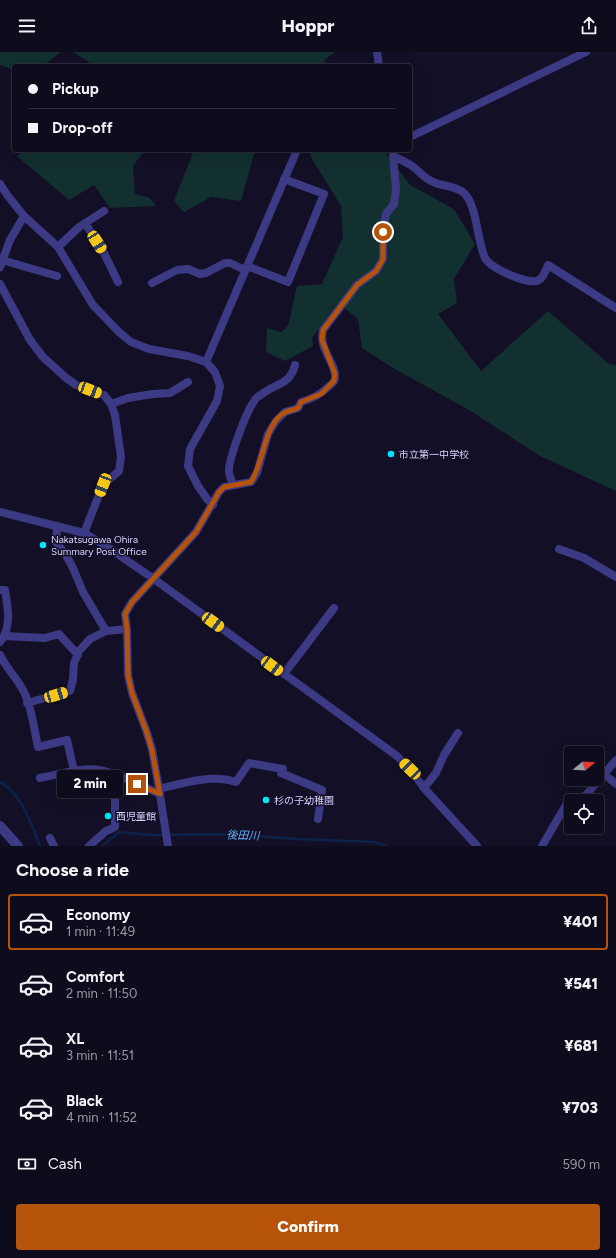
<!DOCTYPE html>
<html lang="en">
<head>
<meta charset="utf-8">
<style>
	:root { --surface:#0e0b1c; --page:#1c1929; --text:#f1f3f6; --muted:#9b9ba3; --line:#2e2b3b; --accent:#b45309 }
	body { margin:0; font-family:Figtree,"Noto Sans JP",sans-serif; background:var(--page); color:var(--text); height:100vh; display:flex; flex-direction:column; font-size:15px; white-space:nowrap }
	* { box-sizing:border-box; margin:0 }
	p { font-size:13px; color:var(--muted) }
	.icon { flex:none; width:22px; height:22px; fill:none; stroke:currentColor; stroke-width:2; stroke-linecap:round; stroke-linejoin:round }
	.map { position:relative; height:794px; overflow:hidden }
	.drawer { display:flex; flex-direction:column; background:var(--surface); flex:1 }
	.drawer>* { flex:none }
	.guide { position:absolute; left:12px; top:12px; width:400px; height:88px; border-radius:4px; box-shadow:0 4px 16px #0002,0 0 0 1px var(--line); display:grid; align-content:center; height:88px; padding:0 16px; background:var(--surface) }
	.needle { width:26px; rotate:72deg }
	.controls { position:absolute; left:564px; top:694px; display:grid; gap:8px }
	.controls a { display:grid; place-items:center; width:40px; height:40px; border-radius:4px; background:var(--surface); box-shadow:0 4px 16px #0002,0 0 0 1px var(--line); font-size:20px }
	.end { position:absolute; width:18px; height:18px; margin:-9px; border:5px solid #b45309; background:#fff; box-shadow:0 0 0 2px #fff }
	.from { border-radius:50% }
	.bubble { position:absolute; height:28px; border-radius:4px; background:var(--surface); box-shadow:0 4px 16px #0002,0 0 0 1px var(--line); font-size:13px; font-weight:800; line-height:28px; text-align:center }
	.car { position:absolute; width:12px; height:24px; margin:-12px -6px; border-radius:5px; box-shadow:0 0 3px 1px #0007; background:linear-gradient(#f5c518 24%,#345 0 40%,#f5c518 0 76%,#345 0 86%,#f5c518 0) }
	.guide b { display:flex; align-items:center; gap:14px; height:38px; font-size:15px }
	.guide b+b { border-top:1px solid var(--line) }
	.guide i { width:10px; height:10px; background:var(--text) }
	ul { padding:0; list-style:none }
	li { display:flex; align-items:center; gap:12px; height:56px; margin:0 8px 6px; padding:0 8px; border:2px solid transparent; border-radius:4px }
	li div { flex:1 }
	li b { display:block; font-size:15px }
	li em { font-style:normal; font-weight:800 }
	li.active { border-color:var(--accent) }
	li>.icon { width:36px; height:36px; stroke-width:1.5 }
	h2 { padding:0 16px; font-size:18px; line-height:48px }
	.pay { display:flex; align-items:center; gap:10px; height:44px; padding:0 16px; font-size:15px }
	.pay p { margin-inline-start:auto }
	.primary-button { display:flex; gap:8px; margin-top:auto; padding:8px 16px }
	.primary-button a { flex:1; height:46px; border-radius:4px; background:var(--accent); color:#fff; font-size:16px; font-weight:800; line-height:46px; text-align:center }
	header { display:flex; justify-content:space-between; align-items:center; height:52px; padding:0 16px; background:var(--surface); font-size:18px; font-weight:800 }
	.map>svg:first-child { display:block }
</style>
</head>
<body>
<header><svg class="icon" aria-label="menu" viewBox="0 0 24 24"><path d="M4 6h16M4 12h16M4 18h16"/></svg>Hoppr<svg class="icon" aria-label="share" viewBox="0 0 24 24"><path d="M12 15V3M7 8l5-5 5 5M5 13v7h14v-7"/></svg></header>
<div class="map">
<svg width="616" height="794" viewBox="0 0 616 794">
	<rect width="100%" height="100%" fill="#130f26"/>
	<path fill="#12302f" d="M0,0H61L43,14H14V18L0,13Z
		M73,0H335L324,8L328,14H95Z
		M26,98H145L133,114L135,142L150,146L156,154L110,156L94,133L69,148L17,104Z
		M194,98H255L241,149L211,145L184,160L174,149Z
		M309,98H386L388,104L410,133L454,157L475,192L454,227L457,251L438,262L481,319L548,259L609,312L616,313V439L540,404L469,358L393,316L362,296L358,267L338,251L312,286L313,294L285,309L266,300L267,276L281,280L288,274L297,234L322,232L343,185L341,154L312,107Z"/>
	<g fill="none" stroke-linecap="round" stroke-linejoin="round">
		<path stroke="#0c2248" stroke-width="2.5" d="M0,730C21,740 32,774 40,794
			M102,794L119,780L150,783L230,782L297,787L375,790L387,794"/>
		<path stroke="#3d3a85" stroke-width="8" d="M377,0L379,14
			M410,85L586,0
			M393,104C399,107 406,110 412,114C418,118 424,126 431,129C442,135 456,133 465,142C477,155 477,188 485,206C490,216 529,234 539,228C544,225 546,218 548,213L616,256
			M0,132L8,144L24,164L58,195L93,253L119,280L131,290L149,297L188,304L206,310L215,320L220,334L217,349L190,397L188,414L198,434L207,447L213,453
			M85,171L103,199L118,230
			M58,195L79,175L104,159
			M2,208L57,224
			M247,214L288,230L324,142L284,127
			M0,215L10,188L24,164
			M152,231L177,218L188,217L200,222L206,221L225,211H230L245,218
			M0,232L30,288L43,305L65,325L76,333L104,343L111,352L115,363L121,405L119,419L103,433L84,481
			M206,310L297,98
			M111,352L128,346L153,342L170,341L188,330
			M233,432C232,429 229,424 229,420C228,408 246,361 253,351C255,347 258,344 262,342C276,331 290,333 295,313
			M0,460L84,481L106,494L154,527L397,704L410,717L424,736L477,794
			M57,474L56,490L66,503L73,516L83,540L106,579
			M559,497L584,506L616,525
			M0,538H5C8,556 12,575 0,590
			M5,584L45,586L59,582L78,603
			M0,603C6,616 17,626 24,640C32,656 34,677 38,695L67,688L74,719
			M284,622L334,556
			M27,651L70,639L73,628L74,611L79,599L90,587L106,579L127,577
			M604,722L616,732
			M40,726C55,723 84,715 99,718C117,721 142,734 160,742
			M424,736L436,721L444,703L458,681
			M159,737C183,731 212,722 236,730L249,711L283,717L281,721L322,738L318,767
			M574,749L586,743L616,708
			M50,786L54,794
			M89,794L106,779L115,775V723
			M168,794L159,737L152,697L146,678L132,641L128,623L127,577L125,562L132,550L196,480L219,440L224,435L251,430L257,421L268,382L276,369L285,360L298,356L301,350C312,347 320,343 328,335C331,333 335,330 335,326C337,312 318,297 323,278L357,233L376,219L383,207V180L386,162L394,152L396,137L393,104L394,98
			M542,794L566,753L571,750"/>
		<path stroke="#3d3a85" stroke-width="10" d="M0,774L18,794"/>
	</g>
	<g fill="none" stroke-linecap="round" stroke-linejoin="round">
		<path stroke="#b45309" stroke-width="5" d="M137,732L160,742L152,698L146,678L132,641L128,623L127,577L125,562L132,550L196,480L219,440L224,435L251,430C264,411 264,370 286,360C290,358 294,358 298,356L301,350L321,342L334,329L335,322L322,288L323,278L357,233L376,219L383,207V180"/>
	</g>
	<g fill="#00e5ff" stroke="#130f26" stroke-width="1.5">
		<circle cx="391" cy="402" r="4"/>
		<circle cx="43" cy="493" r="4"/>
		<circle cx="266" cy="748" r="4"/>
		<circle cx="108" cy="764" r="4"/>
	</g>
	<g text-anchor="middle" stroke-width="3" stroke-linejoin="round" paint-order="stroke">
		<g font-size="10" fill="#d9d4ff" stroke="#130f26" text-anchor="start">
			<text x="399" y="406">市立第一中学校</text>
			<text x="51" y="491">Nakatsugawa Ohira<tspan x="51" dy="12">Summary Post Office</tspan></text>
			<text x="274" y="752">杉の子幼稚園</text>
			<text x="116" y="768">西児童館</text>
		</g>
		<g font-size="11" font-style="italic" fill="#62b6ff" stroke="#130f26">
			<text transform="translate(243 783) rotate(2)" y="4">後田川</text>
		</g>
	</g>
</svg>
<div class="controls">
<a><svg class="needle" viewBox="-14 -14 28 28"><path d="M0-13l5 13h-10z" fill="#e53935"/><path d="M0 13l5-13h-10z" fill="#9b9ba3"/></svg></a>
<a><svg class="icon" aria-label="locate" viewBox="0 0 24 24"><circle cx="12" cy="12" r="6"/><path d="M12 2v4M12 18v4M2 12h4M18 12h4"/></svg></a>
</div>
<i class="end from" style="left:383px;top:180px"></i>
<i class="end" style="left:137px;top:732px"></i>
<div class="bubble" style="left:57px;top:718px;width:66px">2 min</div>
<i class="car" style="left:97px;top:190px;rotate:147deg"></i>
<i class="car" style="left:90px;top:338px;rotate:111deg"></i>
<i class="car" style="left:103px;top:433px;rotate:201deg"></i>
<i class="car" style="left:213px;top:570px;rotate:126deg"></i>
<i class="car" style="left:272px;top:614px;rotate:126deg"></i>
<i class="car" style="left:56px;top:643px;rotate:74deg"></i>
<i class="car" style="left:410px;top:717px;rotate:314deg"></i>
<div class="guide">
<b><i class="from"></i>Pickup</b>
<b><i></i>Drop-off</b>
</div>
</div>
<section class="drawer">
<h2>Choose a ride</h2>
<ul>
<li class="active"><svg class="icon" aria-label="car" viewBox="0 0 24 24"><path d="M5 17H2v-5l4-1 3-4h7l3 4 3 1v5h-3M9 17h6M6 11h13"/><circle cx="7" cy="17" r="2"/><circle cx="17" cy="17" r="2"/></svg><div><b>Economy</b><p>1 min · 11:49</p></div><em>¥401</em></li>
<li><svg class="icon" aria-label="car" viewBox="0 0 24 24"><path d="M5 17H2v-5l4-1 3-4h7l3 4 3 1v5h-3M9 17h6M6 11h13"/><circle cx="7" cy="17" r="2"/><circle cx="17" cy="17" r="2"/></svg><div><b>Comfort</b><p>2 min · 11:50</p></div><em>¥541</em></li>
<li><svg class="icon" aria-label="car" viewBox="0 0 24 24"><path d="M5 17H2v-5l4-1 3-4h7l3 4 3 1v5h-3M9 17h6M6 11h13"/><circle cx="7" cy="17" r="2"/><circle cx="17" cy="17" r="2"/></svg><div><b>XL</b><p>3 min · 11:51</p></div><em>¥681</em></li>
<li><svg class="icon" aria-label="car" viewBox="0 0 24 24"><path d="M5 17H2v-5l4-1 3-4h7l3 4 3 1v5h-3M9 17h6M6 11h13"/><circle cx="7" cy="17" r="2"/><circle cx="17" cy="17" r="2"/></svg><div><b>Black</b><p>4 min · 11:52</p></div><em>¥703</em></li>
</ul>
<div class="pay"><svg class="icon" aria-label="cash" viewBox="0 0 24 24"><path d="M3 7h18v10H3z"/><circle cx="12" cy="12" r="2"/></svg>Cash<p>590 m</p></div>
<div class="primary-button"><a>Confirm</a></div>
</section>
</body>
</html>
